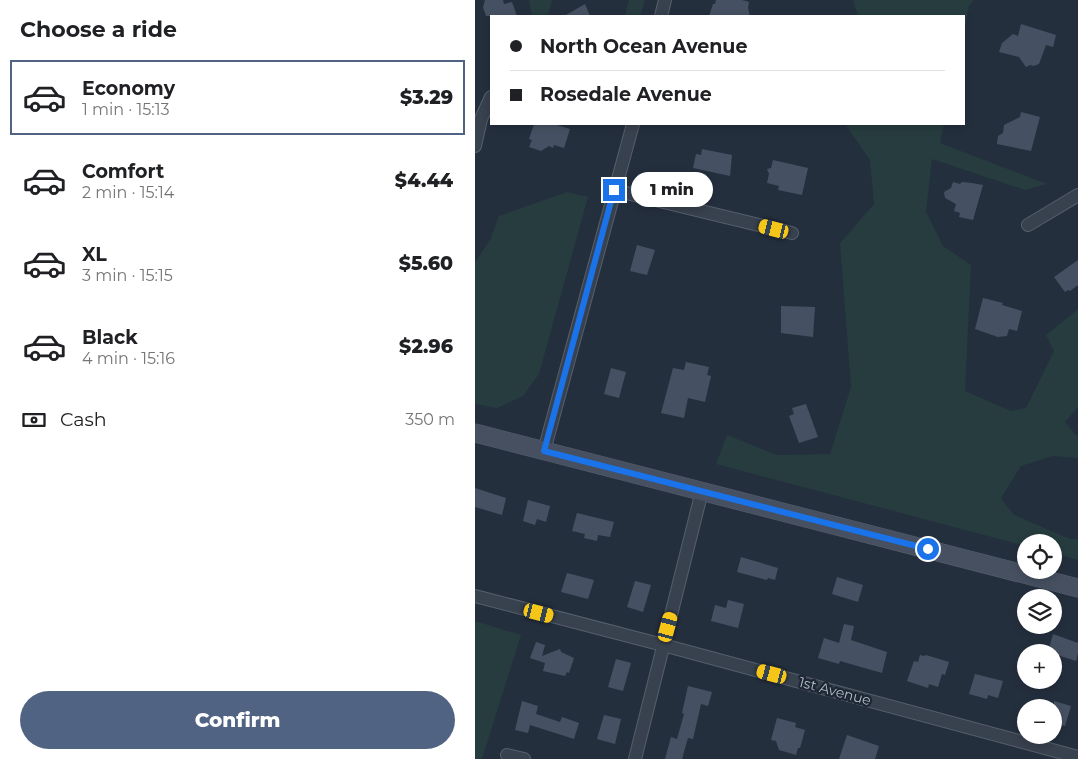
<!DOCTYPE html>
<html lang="en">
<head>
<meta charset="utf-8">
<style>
	:root { --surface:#fff; --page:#f2f2f2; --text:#202124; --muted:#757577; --line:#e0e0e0; --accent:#506383 }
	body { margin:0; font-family:Montserrat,sans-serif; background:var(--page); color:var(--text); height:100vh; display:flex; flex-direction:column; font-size:19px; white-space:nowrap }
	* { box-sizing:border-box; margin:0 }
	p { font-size:16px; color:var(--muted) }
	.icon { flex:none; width:28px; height:28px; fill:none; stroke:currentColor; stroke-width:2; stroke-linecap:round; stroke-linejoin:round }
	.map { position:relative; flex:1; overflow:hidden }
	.side { display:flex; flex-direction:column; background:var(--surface); width:475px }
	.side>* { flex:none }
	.hud { position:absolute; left:15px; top:15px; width:475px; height:110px; border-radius:0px; box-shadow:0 2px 8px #0003; display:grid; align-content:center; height:110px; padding:0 20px; background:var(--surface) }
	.controls { position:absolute; left:542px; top:534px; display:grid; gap:10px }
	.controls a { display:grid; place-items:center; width:45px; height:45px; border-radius:50%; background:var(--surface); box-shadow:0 2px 8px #0003; font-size:25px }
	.end { position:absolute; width:22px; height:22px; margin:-11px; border:6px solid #1a73e8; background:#fff; box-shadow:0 0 0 2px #fff }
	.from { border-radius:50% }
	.bubble { position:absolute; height:35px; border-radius:18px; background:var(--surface); box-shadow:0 2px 8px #0003; font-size:16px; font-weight:800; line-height:35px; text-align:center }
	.car { position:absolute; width:15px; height:30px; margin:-15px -8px; border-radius:6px; box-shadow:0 0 4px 1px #0007; background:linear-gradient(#f5c518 24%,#345 0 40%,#f5c518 0 76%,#345 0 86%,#f5c518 0) }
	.hud b { display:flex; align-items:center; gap:18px; height:48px; font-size:19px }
	.hud b+b { border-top:1px solid var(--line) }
	.hud i { width:12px; height:12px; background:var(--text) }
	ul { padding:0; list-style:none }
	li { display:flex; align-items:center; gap:15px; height:75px; margin:0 10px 8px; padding:0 10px; border:2px solid transparent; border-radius:0px }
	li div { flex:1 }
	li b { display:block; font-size:19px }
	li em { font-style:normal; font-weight:800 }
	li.current { border-color:var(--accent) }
	li>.icon { width:45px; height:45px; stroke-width:1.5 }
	h2 { padding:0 20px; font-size:22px; line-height:60px }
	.pay { display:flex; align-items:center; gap:12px; height:55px; padding:0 20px; font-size:19px }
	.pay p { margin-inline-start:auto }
	.primary-button { display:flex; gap:10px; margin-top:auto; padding:10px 20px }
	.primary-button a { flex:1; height:58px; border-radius:30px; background:var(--accent); color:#fff; font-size:20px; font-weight:800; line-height:58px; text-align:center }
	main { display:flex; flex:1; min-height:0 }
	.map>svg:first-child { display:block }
</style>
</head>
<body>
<main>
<section class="side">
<h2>Choose a ride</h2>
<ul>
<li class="current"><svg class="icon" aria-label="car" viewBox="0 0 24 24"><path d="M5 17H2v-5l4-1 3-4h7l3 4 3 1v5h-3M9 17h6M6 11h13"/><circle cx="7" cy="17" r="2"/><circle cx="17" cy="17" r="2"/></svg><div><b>Economy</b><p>1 min · 15:13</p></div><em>$3.29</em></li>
<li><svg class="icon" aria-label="car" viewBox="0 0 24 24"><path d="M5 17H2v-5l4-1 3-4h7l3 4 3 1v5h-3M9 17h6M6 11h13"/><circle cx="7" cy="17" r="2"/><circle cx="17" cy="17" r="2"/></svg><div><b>Comfort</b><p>2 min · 15:14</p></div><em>$4.44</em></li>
<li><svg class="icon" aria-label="car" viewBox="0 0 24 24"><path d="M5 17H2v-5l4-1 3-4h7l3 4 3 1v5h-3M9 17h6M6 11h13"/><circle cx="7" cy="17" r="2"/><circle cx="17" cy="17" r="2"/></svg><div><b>XL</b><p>3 min · 15:15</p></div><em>$5.60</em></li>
<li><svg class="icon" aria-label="car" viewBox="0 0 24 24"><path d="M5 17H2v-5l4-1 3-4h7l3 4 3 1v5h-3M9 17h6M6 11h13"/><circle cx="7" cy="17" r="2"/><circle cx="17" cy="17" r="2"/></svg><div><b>Black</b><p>4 min · 15:16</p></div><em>$2.96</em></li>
</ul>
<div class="pay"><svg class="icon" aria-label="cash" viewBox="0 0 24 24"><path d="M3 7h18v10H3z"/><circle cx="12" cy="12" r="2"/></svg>Cash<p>350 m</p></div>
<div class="primary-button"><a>Confirm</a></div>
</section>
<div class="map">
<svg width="603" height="759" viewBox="0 0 603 759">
	<rect width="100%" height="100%" fill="#242f3e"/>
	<path fill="#263c3f" d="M54,0H77L73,16H57Z
		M154,0H170L165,16H150Z
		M378,0H499L494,6L489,32V16H383Z
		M370,124H469L465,143L572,184L550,190L457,159L451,212L468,246L496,265L490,391L536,411L551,408L579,351L571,335L603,309V407L590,422L603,437V458L578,456L546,466L526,498L539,515L595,539H603V560L579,553V542H551V546L241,464L252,435L302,455L355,454L376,387L365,243L399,204L395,160Z
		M92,192L113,197L64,374L48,396L22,408L0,404V262L15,240L24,216Z
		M0,621L46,635L7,759H0Z"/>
	<path fill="#455162" d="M10,0H28L29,4L37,2L42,16H11L8,7Z
		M241,0H267L274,2L273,8L275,16H234L238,4H240Z
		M110,4L115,16H89Z
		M546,24L581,35L578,47L571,45L564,64L559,66L555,65L551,67L544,57L524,52L527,43L538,34L543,36Z
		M546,112L565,117L556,151L522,144L523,136L528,133L529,125L545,117Z
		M59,124H79L95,129L89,148L79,145L78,148L74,146L66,151L54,147L57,140L54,139Z
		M227,149L257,155L255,176L218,168L221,154L226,155Z
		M298,160L333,168L327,195L303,190L304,186L292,183L294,174L292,169L296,168Z
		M478,182L485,184L487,182L497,183L508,185L498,220L484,217L485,213L479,211L481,204L470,198L469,192L476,188Z
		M162,245L180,250L172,275L155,271Z
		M603,260V285L595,291L593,290L590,292L579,277Z
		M508,298L528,303L527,305L547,311L542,331L534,329L532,336L523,337L500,329Z
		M306,306L340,307L338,337L306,333Z
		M211,362L234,367L232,375L236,376L230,402L213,398L209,418L186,413L198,368L209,370Z
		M136,368L151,372L144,398L129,394Z
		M331,404L343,437L324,443L314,416L319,414L317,408Z
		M0,488L31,498L27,515L0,507Z
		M53,500L75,506L71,522L62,519L60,525L48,521Z
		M102,513L139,522L135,537L123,535L122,541L109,538L110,534L97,531Z
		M266,557L303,568L300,580L293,578L292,580L262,572Z
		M92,573L119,580L113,599L86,592Z
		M362,577L388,585L383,602L357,594Z
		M160,581L176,585L168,612L152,607Z
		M253,600L269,604L263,628L236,621L240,605L251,608Z
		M369,624L379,626L376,640L412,652L407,673L365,661L364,664L343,658L349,638L364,643Z
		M578,634L603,643V653L601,661L579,654V652H573Z
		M61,642L70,645L67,656L85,649L86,652L99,658L94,673L92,672L90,676L68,671L70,663L55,658Z
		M445,655L449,656L451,655L474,662L470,675L467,674L463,687L454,684L453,688L432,681L439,661L443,662Z
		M141,659L156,663L148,691L133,687Z
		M500,674L528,681L523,698L513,695L512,699L494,694Z
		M213,686L237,692L233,706L226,704L218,739L213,738L207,759H190L196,737L202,739L209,714L207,713Z
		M47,701L63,706L61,714L85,722L87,717L104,723L99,739L55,725L53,733L40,730Z
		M579,701L596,706L590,726L579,723Z
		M129,715L146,719L140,744L122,739Z
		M302,718L321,723L320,727L330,730L325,748H323L321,755L304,750L301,741L296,740Z
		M372,735L404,746L400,759H364Z"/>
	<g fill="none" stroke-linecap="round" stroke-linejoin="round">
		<g stroke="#565f6c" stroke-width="14">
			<path id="street" d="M186,16L190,0
				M0,146L6,119L16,97
				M139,190L317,233
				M553,225L603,195
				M69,451L158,124
				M0,596L188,645L603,757
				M32,755L49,759
				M160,759L227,491"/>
		</g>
		<g stroke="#565f6c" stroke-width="19">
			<path id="secondary" d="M0,433L603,588"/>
		</g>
		<use href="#street" stroke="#38414e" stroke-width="12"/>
		<use href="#secondary" stroke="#465061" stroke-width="18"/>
	</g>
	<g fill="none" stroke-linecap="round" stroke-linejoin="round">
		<path stroke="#1a73e8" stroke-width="6" d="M139,190L69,451L453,549"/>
	</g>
	<g text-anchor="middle" stroke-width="4.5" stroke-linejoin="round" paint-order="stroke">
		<g font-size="14" fill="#b4bcc9" stroke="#1d2633">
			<text transform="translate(360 691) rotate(15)" y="5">1st Avenue</text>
		</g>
	</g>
</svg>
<div class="controls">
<a><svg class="icon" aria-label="locate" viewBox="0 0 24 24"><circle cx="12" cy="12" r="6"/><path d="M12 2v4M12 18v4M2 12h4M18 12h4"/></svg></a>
<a><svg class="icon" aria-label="layers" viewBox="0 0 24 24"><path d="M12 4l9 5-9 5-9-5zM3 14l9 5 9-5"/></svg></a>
<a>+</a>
<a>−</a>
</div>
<i class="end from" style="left:453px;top:549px"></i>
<i class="end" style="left:139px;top:190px"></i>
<div class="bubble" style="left:156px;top:172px;width:82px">1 min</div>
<i class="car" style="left:299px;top:229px;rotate:284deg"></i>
<i class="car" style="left:64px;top:613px;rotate:104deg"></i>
<i class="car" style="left:193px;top:627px;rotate:15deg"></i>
<i class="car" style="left:297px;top:674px;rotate:285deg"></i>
<div class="hud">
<b><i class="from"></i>North Ocean Avenue</b>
<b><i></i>Rosedale Avenue</b>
</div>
</div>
</main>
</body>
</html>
